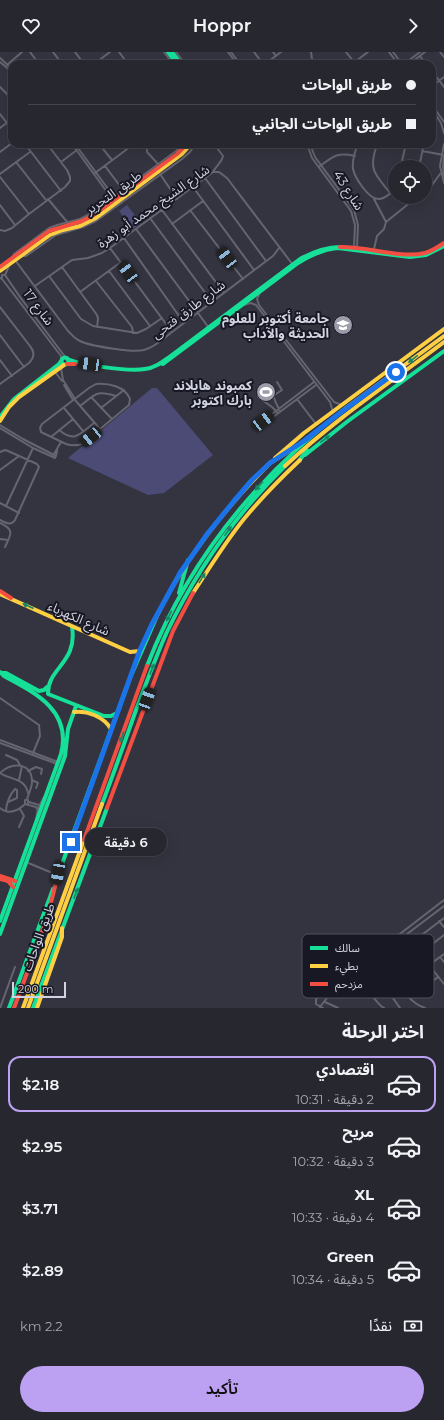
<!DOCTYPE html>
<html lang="ar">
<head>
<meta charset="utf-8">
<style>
	:root { --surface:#272730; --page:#33333c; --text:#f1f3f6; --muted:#a4a5ab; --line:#43444c; --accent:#bca0f2 }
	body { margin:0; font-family:Montserrat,"Noto Sans Arabic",sans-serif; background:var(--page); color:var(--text); direction:rtl; height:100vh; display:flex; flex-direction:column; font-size:15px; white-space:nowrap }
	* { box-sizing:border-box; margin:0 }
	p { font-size:13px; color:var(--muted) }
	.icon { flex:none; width:22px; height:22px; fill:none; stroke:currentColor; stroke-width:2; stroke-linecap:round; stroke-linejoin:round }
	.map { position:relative; height:956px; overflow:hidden; direction:ltr }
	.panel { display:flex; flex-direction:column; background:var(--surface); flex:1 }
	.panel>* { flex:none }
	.banner { position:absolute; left:8px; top:8px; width:428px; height:88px; border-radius:12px; box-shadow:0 4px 16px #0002,0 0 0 1px var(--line); direction:rtl; display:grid; align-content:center; height:88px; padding:0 20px; background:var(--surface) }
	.buttons { position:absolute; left:388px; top:108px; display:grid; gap:8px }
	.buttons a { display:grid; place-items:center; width:44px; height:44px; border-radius:50%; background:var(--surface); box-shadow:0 4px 16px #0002,0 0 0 1px var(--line); font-size:20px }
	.scale { position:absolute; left:12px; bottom:10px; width:54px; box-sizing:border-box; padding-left:4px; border:2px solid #d2d3e2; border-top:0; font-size:11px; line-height:14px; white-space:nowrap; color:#d2d3e2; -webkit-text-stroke:3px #171823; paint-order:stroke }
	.end { position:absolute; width:18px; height:18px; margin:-9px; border:5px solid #1a73e8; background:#fff; box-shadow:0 0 0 2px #fff }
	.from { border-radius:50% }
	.bubble { position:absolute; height:28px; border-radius:14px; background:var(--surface); box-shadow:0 4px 16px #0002,0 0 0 1px var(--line); font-size:13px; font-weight:600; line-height:28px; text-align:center; direction:rtl }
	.car { position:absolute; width:12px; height:24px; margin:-12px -6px; border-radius:5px; box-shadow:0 0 3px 1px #0007; background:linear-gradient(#222 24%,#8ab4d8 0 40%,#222 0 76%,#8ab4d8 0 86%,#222 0) }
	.banner b { display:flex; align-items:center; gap:14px; height:38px; font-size:15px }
	.banner b+b { border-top:1px solid var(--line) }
	.banner i { width:10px; height:10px; background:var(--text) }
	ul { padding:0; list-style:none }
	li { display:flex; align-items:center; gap:12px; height:56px; margin:0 8px 6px; padding:0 12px; border:2px solid transparent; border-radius:12px }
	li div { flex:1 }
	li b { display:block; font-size:15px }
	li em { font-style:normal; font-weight:600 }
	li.on { border-color:var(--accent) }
	li>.icon { width:36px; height:36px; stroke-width:1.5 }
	h2 { padding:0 20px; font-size:18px; line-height:48px }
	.pay { display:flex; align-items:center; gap:10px; height:44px; padding:0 20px; font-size:15px }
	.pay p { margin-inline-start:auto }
	.cta { display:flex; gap:8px; margin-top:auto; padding:8px 20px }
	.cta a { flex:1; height:46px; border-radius:24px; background:var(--accent); color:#111; font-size:16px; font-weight:600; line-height:46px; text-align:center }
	header { display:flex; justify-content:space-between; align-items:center; height:52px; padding:0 20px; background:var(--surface); font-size:18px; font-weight:600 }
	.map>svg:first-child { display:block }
</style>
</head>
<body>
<header><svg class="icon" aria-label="forward" viewBox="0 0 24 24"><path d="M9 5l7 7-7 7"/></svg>Hoppr<svg class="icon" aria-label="heart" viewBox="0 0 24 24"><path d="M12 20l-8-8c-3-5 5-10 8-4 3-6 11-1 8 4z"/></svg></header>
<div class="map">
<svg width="444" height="956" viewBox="0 0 444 956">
	<rect width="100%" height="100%" fill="#343440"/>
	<path fill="#4b4b76" d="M127,153L141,171L133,177L119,159Z
		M152,336H157L213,403L164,441L148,443L68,406Z"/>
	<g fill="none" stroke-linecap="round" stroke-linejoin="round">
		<path stroke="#656570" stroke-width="2" d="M30,0L39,12
			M53,0L62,12
			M75,0L84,12
			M119,0L128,12
			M164,0L173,12
			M176,0L185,12
			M228,0L237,12
			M231,0L240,12
			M254,0L263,12
			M273,0L276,4
			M311,0L312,7V12
			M346,0L354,10
			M389,0L398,12
			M393,0L402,12
			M440,0L444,5
			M420,4L426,12
			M0,6L12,17
			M101,7L104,12
			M0,10L12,20
			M94,12L110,0
			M265,12L281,0
			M352,12L368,0
			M404,12L420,0
			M409,12L425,0
			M7,13L22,0
			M432,19L444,35
			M432,34L444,25
			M0,35L12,47
			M432,53L444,70
			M432,57L441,71L444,81
			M0,62L7,71
			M0,76L12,67
			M25,92L61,139
			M72,92L112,147
			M75,92L114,145
			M99,92L112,108
			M122,92L126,97
			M142,92L147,97V100L158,112
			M307,92L312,106L351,159L355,173L354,196
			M310,92L315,105L354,158L358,173L357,195
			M358,92C355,99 352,109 353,117C355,126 369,148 379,147C385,147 390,141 395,138
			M388,92L376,96C368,119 377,124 390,141
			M444,92L440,114L444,131
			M422,99L444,103
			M0,100L12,91
			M444,105L443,114L444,124
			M16,110L46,148
			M61,110L77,98
			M401,113L406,92
			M105,114L123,138
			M320,114C334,104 337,100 355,104
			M419,115L424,92
			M213,120C216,114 222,110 223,104L214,92
			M95,121L134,92
			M0,122L30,100
			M160,122L177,147
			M0,125L29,162
			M205,126L266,209
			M193,135L254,218
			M425,139L432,133L440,122
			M48,147L68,171
			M374,147L386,170
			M0,153L15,173
			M162,158L224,241
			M190,158L243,227
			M150,166L212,250
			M172,172L203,149
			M136,177L209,276
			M0,178L5,179L12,176L29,162L65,135L70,129V125L67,118L47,92
			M124,186L184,271
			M110,196L172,280
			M374,197L377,184L384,177L386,170L417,145
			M22,204H26L56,183L83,175L96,169L182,107L190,100L195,92
			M12,206L14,202L49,176L57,173L80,167L92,161L176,99L183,92
			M15,208L68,279C72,283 75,287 80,289C90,294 133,301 144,298C155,295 163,287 172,280L273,204L279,196
			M9,214L5,223L20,245L66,306
			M62,215L97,263L98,267L97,275
			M109,219L150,274
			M49,224L81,267L93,274L137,281L146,277L162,266
			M0,226L2,227L61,304V308
			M2,227V223H5
			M96,229L132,275L133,281
			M35,234L72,208L88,206L102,201L110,196L213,120H219L227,126L293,213
			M80,240L121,210
			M260,240L257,247L259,253L334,350L342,353
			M243,253L251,251L256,253L330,350L333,360
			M0,255L30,294C35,300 34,306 29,311L0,332
			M0,283L24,315
			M0,308L12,324
			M61,316L63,328L75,347
			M55,320L62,329
			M96,332C108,331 125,334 130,347L129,353L82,392C76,394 72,394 66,392L41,380L40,376L42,372L89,336Z
			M64,333L73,348
			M273,344L282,338L277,330
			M92,346L112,367
			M297,347L316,372
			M75,348L100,377
			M80,354C96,342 96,338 116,344
			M64,356L83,379
			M101,356L124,338
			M278,361L272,355L258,345V339L265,334L270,335L276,351L280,359
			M263,369L314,330
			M265,371L316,333
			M0,373L23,387L56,404
			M0,376L33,396L55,406L57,400V398
			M59,378C75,391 80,382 94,371
			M51,385L73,367
			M0,400L5,398L8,399L37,412L39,415L15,468C11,474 6,471 0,468
			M54,402L61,390
			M0,418L19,404
			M0,451L19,461
			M6,454L33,396
			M0,471C15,478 11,482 5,495
			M0,487L8,488
			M0,646L39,673L40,684L33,701
			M0,688L58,710
			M0,691L57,712
			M6,703L17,708L20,713
			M28,719L36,715L42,717L41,722
			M0,721C12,710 32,710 32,730C32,736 28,742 27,748
			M0,721C11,728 25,726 28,741
			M19,728L22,714
			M32,728L38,731L36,736
			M29,750L39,753
			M28,752V748H25V752L36,755L37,757
			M0,756C8,763 18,759 25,752
			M6,759C6,752 10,742 15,737L17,738V746L8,750
			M36,768L38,756L44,745
			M19,775L24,764L20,757
			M26,810L50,820
			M439,869L444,875
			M440,905L444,910
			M390,906L399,918
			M409,910L418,921
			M429,913L444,932
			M411,946L438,925
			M325,950L338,956
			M320,955L333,938L444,854
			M0,956L15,915
			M323,956L316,952V947L318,945L444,848
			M384,956C378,953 364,934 364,927L444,866
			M400,956L386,936L385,929L444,883
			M425,956C416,953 398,940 406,930L444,902"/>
		<path stroke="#16e098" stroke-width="4" d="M168,0L177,12
			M172,0L181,12
			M61.5 309a3.5 3.5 0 1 1 7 0a3.5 3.5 0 1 1-7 0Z
			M67,307C83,313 128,320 145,317C154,316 161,311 168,306L300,207C313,200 325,195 340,195
			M163,312L298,211C311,203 323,197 338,196L410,205L426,203L444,194
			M0,365L14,347L59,312L61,309
			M305,403L348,369L444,299
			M299,409L307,398
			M179,541L188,508
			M72,575C78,611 47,616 48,642L104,664H111L117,661
			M147,614C188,508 256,425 346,356
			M0,620L4,624C36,641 72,659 61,702L0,869
			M2,621H6L39,639L44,638L47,635
			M102,752C114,721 125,689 136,658C146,632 155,607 166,582C196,519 235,463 285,414
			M58,823L130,626L157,564
			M0,882L65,704L68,677L76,654
			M9,956L53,837
			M33,956L107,756"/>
		<path stroke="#ffcf43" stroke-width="4" d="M0,219L50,183L63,178L80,174L96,166L182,102L191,92
			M346,356L444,284
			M0,369L9,355L19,345L64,313
			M275,406L304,381L444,277
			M270,411L294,396
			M285,414C334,368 391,330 444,290
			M193,541C211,514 228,485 249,461C265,442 282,425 300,408
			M0,542L130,600L140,599
			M157,564C185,506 225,456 271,410
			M74,660C87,658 104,665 111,677
			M23,956L84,788
			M28,956L102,752
			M37,956L62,885V876"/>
		<path stroke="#f24e42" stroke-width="4" d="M340,195C366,194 400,207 425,201C432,199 438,195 444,191
			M0,215L49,179L82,169L92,164L177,102L187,92
			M67,312H75
			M0,539L11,546
			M107,756L173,579L193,541
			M84,788L147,614
			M0,824L15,829
			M0,827L8,829L13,835
			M14,956C30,912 49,867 58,821"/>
	</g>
	<defs><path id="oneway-solid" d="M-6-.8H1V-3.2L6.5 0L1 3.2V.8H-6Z"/></defs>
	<g fill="#168663">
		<use href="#oneway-solid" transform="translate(413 307) rotate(143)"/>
		<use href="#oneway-solid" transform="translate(325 387) rotate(-38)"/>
		<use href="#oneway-solid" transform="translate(259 434) rotate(132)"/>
		<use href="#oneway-solid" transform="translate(228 479) rotate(-54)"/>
		<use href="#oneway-solid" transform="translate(202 526) rotate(-58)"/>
		<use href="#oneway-solid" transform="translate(28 554) rotate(-155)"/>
		<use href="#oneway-solid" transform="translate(169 564) rotate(117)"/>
		<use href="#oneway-solid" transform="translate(152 617) rotate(-69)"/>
		<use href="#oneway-solid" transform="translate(122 685) rotate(110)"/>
		<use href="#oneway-solid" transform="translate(76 841) rotate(-69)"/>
	</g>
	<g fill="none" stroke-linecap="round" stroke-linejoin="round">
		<path stroke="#1a73e8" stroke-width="5" d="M71,790L140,598L152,572L180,521L208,481L234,449L252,428L270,411L304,389L336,364L396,320"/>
	</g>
	<defs>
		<g id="university-disc" transform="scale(1)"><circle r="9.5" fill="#9b9ba9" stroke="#171823"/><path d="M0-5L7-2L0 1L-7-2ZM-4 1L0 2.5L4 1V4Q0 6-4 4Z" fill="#fff"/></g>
		<g id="stadium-disc" transform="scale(1)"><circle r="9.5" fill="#9b9ba9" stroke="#171823"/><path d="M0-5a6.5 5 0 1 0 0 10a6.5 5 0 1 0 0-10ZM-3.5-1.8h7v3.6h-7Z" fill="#fff"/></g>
	</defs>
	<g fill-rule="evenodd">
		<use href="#university-disc" x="343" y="273"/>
		<use href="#stadium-disc" x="266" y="340"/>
	</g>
	<g text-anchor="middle" stroke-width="4" stroke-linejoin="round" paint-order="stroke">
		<g font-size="13" fill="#d2d3e2" stroke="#171823">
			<text transform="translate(349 138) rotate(57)" y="5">شارع 43</text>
			<text transform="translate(113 140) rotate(-35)" y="5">طريق التحرير</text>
			<text transform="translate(153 154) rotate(-35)" y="5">شارع الشيخ محمد أبو زهرة</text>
			<text transform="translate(39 255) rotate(53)" y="5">شارع 17</text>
			<text transform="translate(188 257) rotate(-37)" y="5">شارع طارق فتحى</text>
			<text transform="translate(79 566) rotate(24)" y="5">شارع الكهرباء</text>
			<text transform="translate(38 885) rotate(-70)" y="5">طريق الواحات</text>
		</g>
		<g font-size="13" font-weight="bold" fill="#d2d3e2" stroke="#171823" text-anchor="end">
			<text x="329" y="271">جامعة أكتوبر للعلوم<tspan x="329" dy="15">الحديثة والآداب</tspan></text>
			<text x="252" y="338">كمبوند هايلاند<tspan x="252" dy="15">بارك اكتوبر</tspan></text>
		</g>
	</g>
	<rect x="302" y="882" width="132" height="64" rx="6" fill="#171823" stroke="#4f505c" stroke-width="1"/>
	<rect x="310" y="894" width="18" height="4" fill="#16e098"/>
	<rect x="310" y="912" width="18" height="4" fill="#ffcf43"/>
	<rect x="310" y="930" width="18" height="4" fill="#f24e42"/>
	<g font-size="11" fill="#d2d3e2">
		<text x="335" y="900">سالك</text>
		<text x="335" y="918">بطيء</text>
		<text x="335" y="936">مزدحم</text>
	</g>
</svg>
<div class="buttons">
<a><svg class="icon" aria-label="locate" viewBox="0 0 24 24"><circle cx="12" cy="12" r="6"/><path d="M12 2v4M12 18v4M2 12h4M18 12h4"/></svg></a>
</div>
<div class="scale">200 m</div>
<i class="end from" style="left:396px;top:320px"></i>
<i class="end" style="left:71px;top:790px"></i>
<div class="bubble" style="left:85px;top:776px;width:82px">6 دقيقة</div>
<i class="car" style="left:227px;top:206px;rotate:323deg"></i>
<i class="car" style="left:128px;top:220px;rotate:324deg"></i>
<i class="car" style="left:90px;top:312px;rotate:278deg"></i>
<i class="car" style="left:263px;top:369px;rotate:53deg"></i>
<i class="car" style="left:91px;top:385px;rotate:231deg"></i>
<i class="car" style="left:147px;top:647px;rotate:20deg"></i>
<i class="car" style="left:58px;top:821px;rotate:190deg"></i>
<div class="banner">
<b><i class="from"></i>طريق الواحات</b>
<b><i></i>طريق الواحات الجانبي</b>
</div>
</div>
<section class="panel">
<h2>اختر الرحلة</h2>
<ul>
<li class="on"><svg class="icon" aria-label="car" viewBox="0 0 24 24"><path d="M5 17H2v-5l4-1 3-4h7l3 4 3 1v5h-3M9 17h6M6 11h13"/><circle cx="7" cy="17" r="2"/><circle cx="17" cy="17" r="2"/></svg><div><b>اقتصادي</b><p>2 دقيقة · 10:31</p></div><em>$2.18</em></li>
<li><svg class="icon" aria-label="car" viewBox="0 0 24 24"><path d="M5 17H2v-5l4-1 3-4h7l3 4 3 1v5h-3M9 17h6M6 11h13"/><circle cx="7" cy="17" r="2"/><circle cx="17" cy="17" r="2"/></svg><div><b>مريح</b><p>3 دقيقة · 10:32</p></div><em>$2.95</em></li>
<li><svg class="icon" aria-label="car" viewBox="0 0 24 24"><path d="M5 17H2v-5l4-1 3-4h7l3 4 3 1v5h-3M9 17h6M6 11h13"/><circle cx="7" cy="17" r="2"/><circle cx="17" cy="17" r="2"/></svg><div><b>XL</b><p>4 دقيقة · 10:33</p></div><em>$3.71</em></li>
<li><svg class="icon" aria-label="car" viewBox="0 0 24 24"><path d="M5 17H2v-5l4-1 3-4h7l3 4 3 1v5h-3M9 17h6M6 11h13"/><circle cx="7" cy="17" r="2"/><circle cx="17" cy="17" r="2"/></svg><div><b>Green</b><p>5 دقيقة · 10:34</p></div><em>$2.89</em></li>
</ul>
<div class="pay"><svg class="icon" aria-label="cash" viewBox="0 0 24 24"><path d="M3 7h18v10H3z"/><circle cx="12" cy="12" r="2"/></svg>نقدًا<p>2.2 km</p></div>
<div class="cta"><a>تأكيد</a></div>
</section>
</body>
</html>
